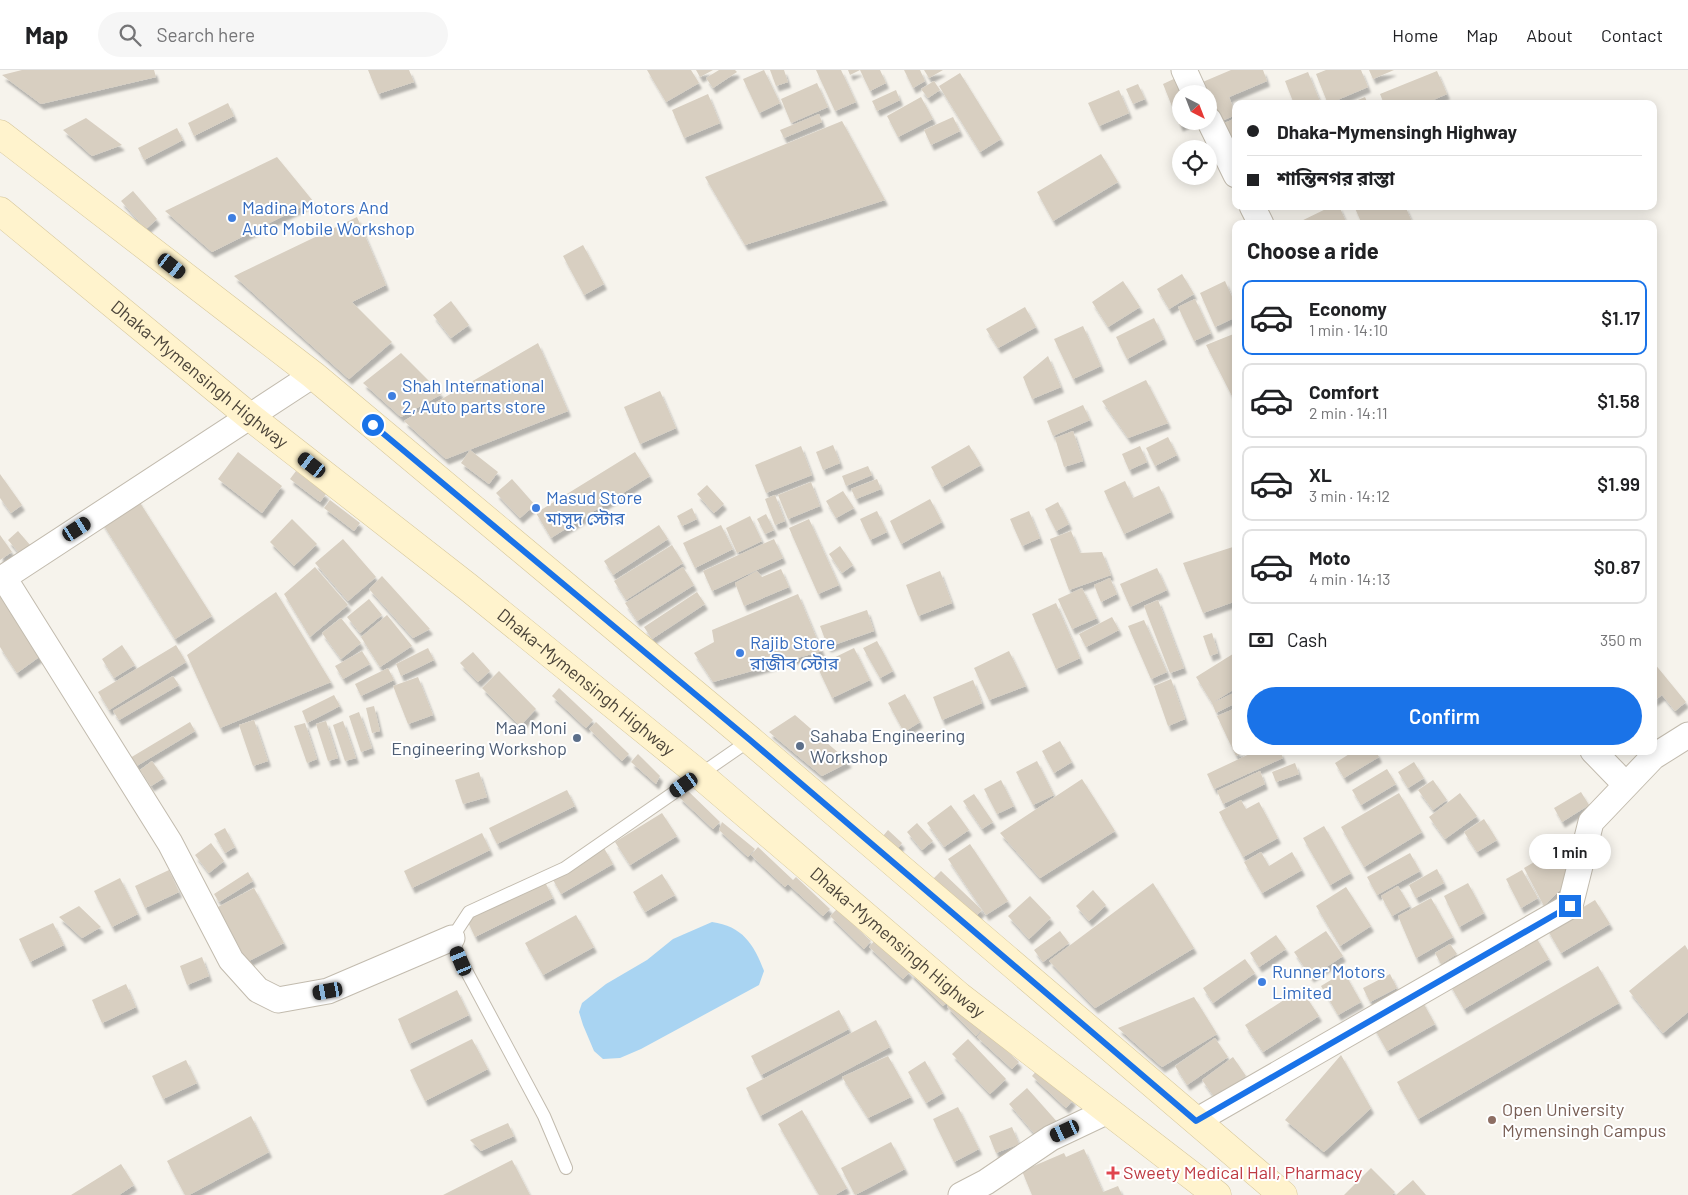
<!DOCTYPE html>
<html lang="en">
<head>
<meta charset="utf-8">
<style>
	:root { --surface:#fff; --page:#f6f6f6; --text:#202124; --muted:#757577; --line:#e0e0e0; --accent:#1a73e8 }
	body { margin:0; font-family:Barlow,"Noto Sans Bengali",sans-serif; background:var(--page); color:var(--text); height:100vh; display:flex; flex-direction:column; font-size:19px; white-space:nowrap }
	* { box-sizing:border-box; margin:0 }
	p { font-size:16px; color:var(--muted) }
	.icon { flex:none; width:28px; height:28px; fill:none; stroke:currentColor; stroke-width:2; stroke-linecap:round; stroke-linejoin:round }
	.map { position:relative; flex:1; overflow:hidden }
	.side { position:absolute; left:1232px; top:150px; width:425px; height:535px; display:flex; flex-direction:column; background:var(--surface); border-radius:10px; box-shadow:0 2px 12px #0003 }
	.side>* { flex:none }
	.hud { position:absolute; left:1232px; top:30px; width:425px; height:110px; border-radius:10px; box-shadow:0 2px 12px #0003; display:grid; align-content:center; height:110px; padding:0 15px; background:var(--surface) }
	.needle { width:32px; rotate:138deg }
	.buttons { position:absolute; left:1172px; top:15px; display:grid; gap:10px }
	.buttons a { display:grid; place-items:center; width:45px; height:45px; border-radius:50%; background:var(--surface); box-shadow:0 2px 12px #0003; font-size:25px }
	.end { position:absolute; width:22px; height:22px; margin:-11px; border:6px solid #1a73e8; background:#fff; box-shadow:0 0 0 2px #fff }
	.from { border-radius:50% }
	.bubble { position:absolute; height:35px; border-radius:18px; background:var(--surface); box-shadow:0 2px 12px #0003; font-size:16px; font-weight:600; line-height:35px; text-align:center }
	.car { position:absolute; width:15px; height:30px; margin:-15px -8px; border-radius:6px; box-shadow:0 0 4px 1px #0007; background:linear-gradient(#222 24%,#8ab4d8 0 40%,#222 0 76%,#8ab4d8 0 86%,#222 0) }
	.hud b { display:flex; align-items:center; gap:18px; height:48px; font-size:19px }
	.hud b+b { border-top:1px solid var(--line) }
	.hud i { width:12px; height:12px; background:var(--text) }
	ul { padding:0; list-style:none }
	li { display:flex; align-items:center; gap:15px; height:75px; margin:0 10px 8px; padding:0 5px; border:2px solid var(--line); border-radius:10px }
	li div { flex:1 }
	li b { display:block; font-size:19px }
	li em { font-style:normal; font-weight:600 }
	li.selected { border-color:var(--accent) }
	li>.icon { width:45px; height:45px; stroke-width:1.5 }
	h2 { padding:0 15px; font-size:22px; line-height:60px }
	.pay { display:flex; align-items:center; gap:12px; height:55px; padding:0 15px; font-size:19px }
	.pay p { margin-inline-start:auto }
	.primary-button { display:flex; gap:10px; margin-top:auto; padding:10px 15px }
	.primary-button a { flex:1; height:58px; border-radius:30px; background:var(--accent); color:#fff; font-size:20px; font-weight:600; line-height:58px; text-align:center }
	header { display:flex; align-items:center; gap:30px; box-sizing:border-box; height:70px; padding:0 25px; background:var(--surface); border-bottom:1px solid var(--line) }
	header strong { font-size:24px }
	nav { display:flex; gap:28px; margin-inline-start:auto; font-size:18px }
	.search { width:350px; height:45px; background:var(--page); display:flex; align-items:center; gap:12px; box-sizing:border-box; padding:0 18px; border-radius:28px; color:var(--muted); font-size:19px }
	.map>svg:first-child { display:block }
</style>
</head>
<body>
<header>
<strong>Map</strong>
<div class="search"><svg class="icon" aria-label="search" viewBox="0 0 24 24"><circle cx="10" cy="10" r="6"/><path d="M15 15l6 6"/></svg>Search here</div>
<nav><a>Home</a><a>Map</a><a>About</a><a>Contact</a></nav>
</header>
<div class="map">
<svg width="1688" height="1125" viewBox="0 0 1688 1125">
	<defs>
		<filter id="shadow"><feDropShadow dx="3" dy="5.5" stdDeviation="1" flood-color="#0004"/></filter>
	</defs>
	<rect width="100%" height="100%" fill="#f6f3ec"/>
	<path fill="#a9d4f2" d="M712,852C742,856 754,874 764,901L759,915L641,979L620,988L603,989L594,981L583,955L579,942L582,933L606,914L647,890L673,869Z"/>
	<path fill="#d8cfc1" filter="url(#shadow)" d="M22,0H154L156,7L41,34L2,5Z
		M368,0H409L414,12L378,24Z
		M647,0H691L699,13L666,32Z
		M696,0H713L700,7Z
		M719,0H735L737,2L713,18L706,8Z
		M764,0L780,33L759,43L743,9Z
		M770,0H784L788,12L776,16Z
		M816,0H841L856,32L835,41Z
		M848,0H880L886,13L870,21L860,0L850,5Z
		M904,0H920L925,11L913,18Z
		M924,0H943L929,8Z
		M1231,0H1263L1267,11L1229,27L1236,45L1214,54L1209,41V24H1202L1198,14Z
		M1326,0H1361L1368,17L1328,34L1316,4Z
		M1369,0H1394L1373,9Z
		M1437,1L1447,24L1424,34H1384L1380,24Z
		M1308,2L1321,34H1294L1285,11Z
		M960,3L1001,69L980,82L939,16Z
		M1178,7L1181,51H1191L1180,56L1163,14Z
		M934,11L940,20L928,28L921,19Z
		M817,13L828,37L791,53L781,29Z
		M1138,14L1145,29L1133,34L1126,19Z
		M896,20L900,30L877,41L872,31Z
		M1119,20L1129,43L1099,56L1088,33Z
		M708,24L720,53L684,68L672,40Z
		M921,27L933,49L898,67L887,46Z
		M1365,27L1368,34H1348Z
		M228,33L234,46L194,66L188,53Z
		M819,44L822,52L784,68L780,60Z
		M953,47L960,61L931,75L924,60Z
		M86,48L122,75L92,86L63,60Z
		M1236,48V79L1222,54Z
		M842,51L885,130L745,175L705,107Z
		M177,58L183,70L144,90L138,78Z
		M1101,84L1118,112L1053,151L1037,122Z
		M277,87L313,131L212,182L165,141Z
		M133,121L157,149L146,159L121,131Z
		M1332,136H1339L1347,154H1295Z
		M1354,136H1405L1413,154H1362Z
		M357,147L386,215L352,232L392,272L349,309L234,206Z
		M583,175L604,214L584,225L563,186Z
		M1182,204L1194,224L1169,239L1157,219Z
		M1123,211L1140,237L1108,257L1092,232Z
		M1225,211L1236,236V247L1215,257L1200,223Z
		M1195,229L1211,263L1194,271L1178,237Z
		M451,231L469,255L451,268L433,245Z
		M1025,237L1036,257L998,278L986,259Z
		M1154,248L1164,269L1127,289L1116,267Z
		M1083,256L1101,296L1073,309L1054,269Z
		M1236,263V334L1206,275Z
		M538,273L568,341L446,389L404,351Z
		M401,283L442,324L401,347L363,313Z
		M1048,286L1061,317L1032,329L1023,307Z
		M1146,310L1168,353L1128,368L1102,331Z
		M660,321L676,358L640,374L624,337Z
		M1083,335L1090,350L1053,366L1047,351Z
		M1073,361L1083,391L1064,397L1055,368Z
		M1168,367L1177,385L1155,396L1146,378Z
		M833,375L840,393L823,400L816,382Z
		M969,375L981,395L942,417L931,397Z
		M801,376L812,405L766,423L755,395Z
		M1140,376L1147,392L1129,400L1122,384Z
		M470,380L498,402L489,414L461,393Z
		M238,382L282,416L262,443L218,409Z
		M635,382L650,406L551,468L536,443Z
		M868,396L872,405L846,416L842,406Z
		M296,401L326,424L320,432L290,409Z
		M0,404L22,435L11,443L0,428Z
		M512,409L535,435L520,448L496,423Z
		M877,409L881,419L856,429L851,419Z
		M1125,411L1133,428L1159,416L1171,442L1124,464L1104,421Z
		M811,412L820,436L788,449L778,425Z
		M707,415L724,434L714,443L697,424Z
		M843,421L854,438L836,448L826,431Z
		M775,425L785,451L775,455L765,429Z
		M137,428L212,546L175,569L101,451Z
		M930,429L942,452L901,474L890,451Z
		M330,430L360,453L354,461L324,438Z
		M1058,432L1069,454L1056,461L1045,439Z
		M692,438L697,449L682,456L677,446Z
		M877,441L887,462L870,470L860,449Z
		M1029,441L1040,468L1022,476L1010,449Z
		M766,444L774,460L765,464L757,449Z
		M750,446L762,471L737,483L726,458Z
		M292,449L317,474L294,496L270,472Z
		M809,449L839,515L818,524L789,458Z
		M659,455L668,469L613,505L604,491Z
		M721,455L733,479L695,498L683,473Z
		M18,461L30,475L20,484L8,470Z
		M1071,461L1080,483L1102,482L1111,505L1069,520L1050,469Z
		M0,465L12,482L0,490Z
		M343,469L376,507L348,531L315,493Z
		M774,469L783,488L712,521L703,501Z
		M672,475L683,493L626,530L614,511Z
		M840,476L853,495L842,503L829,484Z
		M1236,476V531L1203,543L1183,493Z
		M315,497L348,535L310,567L284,524Z
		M683,497L694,515L637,551L625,533Z
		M1157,498L1167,520L1130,537L1120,514Z
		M781,499L789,517L744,536L735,513L757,501L762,507Z
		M940,501L952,533L918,546L906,515Z
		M382,506L430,559L413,568L369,519Z
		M1110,508L1117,524L1101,532L1094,515Z
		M1082,518L1097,548L1072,559L1058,529Z
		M0,520L46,582L17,603L0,577Z
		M276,522L331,612L220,658L187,585Z
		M697,522L705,534L652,569L644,557Z
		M798,524L822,581L713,612L694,583L714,572L712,560Z
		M369,529L382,545L360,563L347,547Z
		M1158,530L1184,598L1170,603L1144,536Z
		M1056,533L1080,588L1056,599L1032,544Z
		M867,540L874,561L828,577L820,556Z
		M387,545L412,576L380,597L361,567Z
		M1112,547L1119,560L1086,577L1079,564Z
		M341,548L361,573L341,589L322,563Z
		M1144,550L1167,602L1151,609L1128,556Z
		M1212,563L1218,583L1210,586L1203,566Z
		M877,571L893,601L880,608L863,578Z
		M122,575L135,595L114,608L102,589Z
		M176,575L186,592L109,640L98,622Z
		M428,578L434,590L401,606L396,594Z
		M854,578L870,610L832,628L817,596Z
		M362,581L370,594L343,609L335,596Z
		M1009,581L1026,616L989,630L974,598Z
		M473,582L490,601L478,612L460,593Z
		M1236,582V618L1212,633L1196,607Z
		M1654,593L1686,632L1675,641L1662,625L1654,631Z
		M388,598L394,610L361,626L355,614Z
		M499,601L536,639L520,656L482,618Z
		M173,606L179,615L119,650L113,641Z
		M418,607L433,645L408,654L393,616Z
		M1171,609L1185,649L1168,656L1154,616Z
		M973,610L982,633L942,650L933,627Z
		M559,618L593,650L586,658L552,626Z
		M1236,622V633L1216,643L1212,633Z
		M905,624L920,652L904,662L888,633Z
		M334,625L340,636L307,653L302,641Z
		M374,636L380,661L372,663L366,638Z
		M1236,638V681H1246L1236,686L1217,646Z
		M359,642L372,678L361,682L349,646Z
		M795,645L849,692L822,706L769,662Z
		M254,650L268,691L253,696L239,655Z
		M326,651L338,688L328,691L316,654Z
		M343,651L356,688L345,691L333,655Z
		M190,652L195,661L135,697L130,688Z
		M596,652L629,684L622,691L589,659Z
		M305,653L317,689L307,693L294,656Z
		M1060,671L1072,692L1054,703L1042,681Z
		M1256,681H1280L1283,688L1214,719L1207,704Z
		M1354,681H1376L1379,687L1344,708L1335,693Z
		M638,684L660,706L656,714L631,692Z
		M152,691L164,708L151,716L140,700Z
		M1037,691L1054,725L1033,735L1016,702Z
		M1414,692L1424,708L1408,718L1398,702Z
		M1295,693L1299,704L1276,712L1272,702Z
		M1387,699L1396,714L1361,735L1352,720Z
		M1260,701L1265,714L1223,734L1217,721Z
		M479,702L487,727L463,734L455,710Z
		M1082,709L1115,761L1040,808L1000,763Z
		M1001,710L1014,736L997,744L984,719Z
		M1433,710L1447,730L1433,740L1418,720Z
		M686,719L720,752L713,759L679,727Z
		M567,720L575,736L497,774L489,758Z
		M1581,722L1589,735L1562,752L1554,738Z
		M1399,723L1422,762L1364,797L1341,757Z
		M1460,723L1477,746L1445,769L1429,747Z
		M974,724L993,752L982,759L963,731Z
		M1241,730L1246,739L1259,732L1278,768L1243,787L1219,742Z
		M951,735L969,760L944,777L927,753Z
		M662,743L677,766L630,795L615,772Z
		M1484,749L1497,770L1477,782L1464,762Z
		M722,752L755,779L748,787L719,760Z
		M917,753L933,771L922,780L907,762Z
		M1324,756L1351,803L1330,815L1303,768Z
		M225,758L235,777L225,783L214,764Z
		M888,760L902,773L893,785L878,772Z
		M482,763L490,780L412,818L404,801Z
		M1570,771L1579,780L1571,809L1544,836L1524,798Z
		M211,773L224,791L209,803L195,785Z
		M970,774L1008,831L986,845L948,789Z
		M758,777L793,810L796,807L830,839L823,846L788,814L785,817L751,785Z
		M604,778L613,794L561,824L552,808Z
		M1261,782L1269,796L1292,782L1302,800L1262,823L1244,792Z
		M1410,783L1420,801L1377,825L1367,807Z
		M1437,799L1444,813L1416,828L1409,815Z
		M169,800L179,822L145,838L135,816Z
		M1522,800L1538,828L1521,838L1506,809Z
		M941,801L982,840L970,852L930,812Z
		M248,802L253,811L219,832L214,824Z
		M662,804L675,825L645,842L633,822Z
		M120,808L138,844L112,857L94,821Z
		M545,812L553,828L475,867L467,850Z
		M1153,813L1194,878L1095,938L1049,891Z
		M1468,813L1484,843L1459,857L1444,826Z
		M1398,816L1410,836L1392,846L1381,826Z
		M1346,817L1371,856L1340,876L1316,836Z
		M254,818L284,873L247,892L218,837Z
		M1093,820L1106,835L1089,851L1076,836Z
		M1030,826L1051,848L1029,869L1008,846Z
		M1431,828L1453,867L1416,888L1398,846Z
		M1595,830L1610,854L1561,883L1547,859Z
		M79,836L101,857L82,868L59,847Z
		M837,839L871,871L864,879L830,846Z
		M576,845L594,877L543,905L525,873Z
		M53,853L64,875L30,892L19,869Z
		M1060,861L1069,873L1043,892L1034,880Z
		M1326,861L1343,886L1311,907L1294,882Z
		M1534,864L1549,889L1464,939L1449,913Z
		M1276,865L1286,879L1259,897L1250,883Z
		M876,869L910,902L903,909L869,877Z
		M1450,874L1457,884L1441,894L1435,883Z
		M1685,875L1688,880V942L1663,963L1629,921Z
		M202,887L209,906L187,915L180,896Z
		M1245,889L1255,903L1213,933L1203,918Z
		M917,896L951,929L943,936L910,903Z
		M1598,896L1619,933L1418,1049L1397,1012Z
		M1344,902L1361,932L1338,945L1321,916Z
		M1390,904L1397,918L1370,932L1363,918Z
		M126,914L136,937L102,953L92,930Z
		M1301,919L1319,946L1263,982L1245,955Z
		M457,920L469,945L409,974L398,949Z
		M1194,927L1217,964L1162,997L1118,958Z
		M952,928L983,958L976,966L947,937Z
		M1421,929L1435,954L1387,981L1373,956Z
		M839,940L849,959L761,1005L751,986Z
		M876,950L890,977L760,1046L746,1018Z
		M984,959L1019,992L1012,999L977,967Z
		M1215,968L1228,987L1187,1015L1175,996Z
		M472,969L488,999L425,1031L410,1000Z
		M968,969L1006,1009L990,1024L952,984Z
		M1341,985L1371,1038L1324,1082L1285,1050Z
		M888,986L911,1027L868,1048L842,1007Z
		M1233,987L1246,1006L1215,1028L1202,1010Z
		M186,990L197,1013L163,1029L152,1006Z
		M925,991L943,1023L926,1033L908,1002Z
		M1039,998L1073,1030L1066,1038L1032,1006Z
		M1027,1018L1059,1054L1040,1070L1009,1034Z
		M958,1037L979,1079L954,1092L933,1049Z
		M802,1040L847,1118L835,1125H819L778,1054Z
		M251,1046L269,1082L189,1125H185L167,1091Z
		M508,1053L514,1066L481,1081L470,1070Z
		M1012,1057L1019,1074L996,1083L989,1066Z
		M891,1072L905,1099L855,1125L841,1098Z
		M1084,1079L1103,1122L1118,1116L1122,1125H1032L1022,1101L1064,1083L1066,1087Z
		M512,1090L530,1125H443Z
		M121,1094L134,1115L119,1125H71Z
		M1371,1098L1395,1122L1392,1125H1344Z
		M1413,1110L1426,1125H1396Z"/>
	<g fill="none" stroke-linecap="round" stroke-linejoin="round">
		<g stroke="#c2bbae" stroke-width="14">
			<path id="lane" d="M566,1098L544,1046L461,891L452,868L469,842L565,798L750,670"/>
		</g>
		<g stroke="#c2bbae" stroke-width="27">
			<path id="street" d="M1184,0L1195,24
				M1209,50L1236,105
				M1252,136L1261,154
				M4,508L170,773L231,890L258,920L278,930L328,921L452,868
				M0,510L313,305
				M1593,681L1626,715
				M1196,1051L1570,836L1591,752L1653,687L1688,665
				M961,1125L986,1112L1051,1068L1108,1041"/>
		</g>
		<g stroke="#d6c79b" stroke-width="29">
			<g id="secondary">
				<path d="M0,64L313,305L750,670L1283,1125"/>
				<path id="s1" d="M0,141L249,346L468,517L699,704L959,926L1217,1125"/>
			</g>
		</g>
		<use href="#lane" stroke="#fff" stroke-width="12"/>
		<use href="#street" stroke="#fff" stroke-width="25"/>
		<use href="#secondary" stroke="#fff3cd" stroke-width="28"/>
	</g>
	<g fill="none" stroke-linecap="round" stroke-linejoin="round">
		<path stroke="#1a73e8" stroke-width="6" d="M373,355L750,670L1196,1051L1570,836"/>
	</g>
	<g fill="#3f7fe0" stroke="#fff" stroke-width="2">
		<circle cx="232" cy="148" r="5"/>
		<circle cx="392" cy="326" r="5"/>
		<circle cx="536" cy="438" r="5"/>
		<circle cx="740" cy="583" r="5"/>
		<circle cx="1262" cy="912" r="5"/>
	</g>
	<g fill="#5c6f8a" stroke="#fff" stroke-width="2">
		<circle cx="577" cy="668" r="5"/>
		<circle cx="800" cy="676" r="5"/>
	</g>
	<circle fill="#8d6e63" stroke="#fff" stroke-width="2" cx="1492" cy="1050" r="5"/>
	<path fill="#e0444e" stroke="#fff" stroke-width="2" d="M1110.5 1095.5h5v5h5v5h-5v5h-5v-5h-5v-5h5z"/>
	<g text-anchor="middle" stroke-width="4" stroke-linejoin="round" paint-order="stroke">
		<g font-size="18" fill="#366cbe" stroke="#fff" text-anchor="start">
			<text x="242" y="144">Madina Motors And<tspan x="242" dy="21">Auto Mobile Workshop</tspan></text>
			<text x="402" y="322">Shah International<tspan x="402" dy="21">2, Auto parts store</tspan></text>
			<text x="546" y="434">Masud Store<tspan x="546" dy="21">মাসুদ স্টোর</tspan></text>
			<text x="750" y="579">Rajib Store<tspan x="750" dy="21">রাজীব স্টোর</tspan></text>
			<text x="1272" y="908">Runner Motors<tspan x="1272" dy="21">Limited</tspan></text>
		</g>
		<g font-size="18" fill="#4b4439" stroke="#fff">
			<text dy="6" stroke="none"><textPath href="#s1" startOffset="258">Dhaka-Mymensingh Highway</textPath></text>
			<text dy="6" stroke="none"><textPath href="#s1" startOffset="752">Dhaka-Mymensingh Highway</textPath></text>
			<text dy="6" stroke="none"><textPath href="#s1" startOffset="1158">Dhaka-Mymensingh Highway</textPath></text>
		</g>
		<g font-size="18" fill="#4e5e75" stroke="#fff" text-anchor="end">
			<text x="567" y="664">Maa Moni<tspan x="567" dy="21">Engineering Workshop</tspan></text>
			<text x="810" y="672" text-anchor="start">Sahaba Engineering<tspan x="810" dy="21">Workshop</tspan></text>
		</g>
		<g font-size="18" fill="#785e54" stroke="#fff" text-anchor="start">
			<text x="1502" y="1046">Open University<tspan x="1502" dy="21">Mymensingh Campus</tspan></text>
		</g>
		<g font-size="18" fill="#be3a42" stroke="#fff" text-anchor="start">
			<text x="1123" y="1109">Sweety Medical Hall, Pharmacy</text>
		</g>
	</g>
</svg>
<div class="buttons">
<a><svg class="needle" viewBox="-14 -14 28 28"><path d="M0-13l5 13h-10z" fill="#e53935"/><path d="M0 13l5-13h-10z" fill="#757577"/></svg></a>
<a><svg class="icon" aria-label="locate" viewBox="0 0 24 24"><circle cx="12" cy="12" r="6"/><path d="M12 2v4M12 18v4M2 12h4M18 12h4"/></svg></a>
</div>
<i class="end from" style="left:373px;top:355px"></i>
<i class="end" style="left:1570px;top:836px"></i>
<div class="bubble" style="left:1529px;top:764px;width:82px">1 min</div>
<i class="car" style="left:172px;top:196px;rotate:128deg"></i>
<i class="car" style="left:312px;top:395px;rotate:308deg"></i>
<i class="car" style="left:77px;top:459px;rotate:57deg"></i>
<i class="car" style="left:684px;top:715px;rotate:235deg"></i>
<i class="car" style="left:461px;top:891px;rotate:337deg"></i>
<i class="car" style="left:328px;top:921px;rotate:260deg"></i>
<i class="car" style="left:1065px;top:1061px;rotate:245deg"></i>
<div class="hud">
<b><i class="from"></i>Dhaka-Mymensingh Highway</b>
<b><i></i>শান্তিনগর রাস্তা</b>
</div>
<section class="side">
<h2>Choose a ride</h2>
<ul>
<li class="selected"><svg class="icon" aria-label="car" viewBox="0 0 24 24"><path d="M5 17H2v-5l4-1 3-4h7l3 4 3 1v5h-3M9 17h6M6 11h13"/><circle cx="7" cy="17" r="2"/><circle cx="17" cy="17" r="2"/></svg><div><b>Economy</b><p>1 min · 14:10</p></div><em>$1.17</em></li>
<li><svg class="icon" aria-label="car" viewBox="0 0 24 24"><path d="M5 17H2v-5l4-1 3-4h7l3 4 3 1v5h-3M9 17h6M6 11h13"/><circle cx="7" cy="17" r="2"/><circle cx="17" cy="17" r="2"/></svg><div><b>Comfort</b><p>2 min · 14:11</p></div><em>$1.58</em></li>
<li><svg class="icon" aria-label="car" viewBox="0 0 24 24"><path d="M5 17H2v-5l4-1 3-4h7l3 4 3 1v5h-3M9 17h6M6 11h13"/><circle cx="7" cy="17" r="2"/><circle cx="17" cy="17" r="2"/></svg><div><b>XL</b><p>3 min · 14:12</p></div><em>$1.99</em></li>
<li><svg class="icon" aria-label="car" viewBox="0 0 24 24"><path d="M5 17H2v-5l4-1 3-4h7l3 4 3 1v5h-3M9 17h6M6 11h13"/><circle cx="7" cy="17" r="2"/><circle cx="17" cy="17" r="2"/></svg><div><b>Moto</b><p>4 min · 14:13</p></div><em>$0.87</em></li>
</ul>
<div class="pay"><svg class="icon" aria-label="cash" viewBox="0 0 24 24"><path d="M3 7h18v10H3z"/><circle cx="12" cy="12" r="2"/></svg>Cash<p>350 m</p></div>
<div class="primary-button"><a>Confirm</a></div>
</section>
</div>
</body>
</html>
